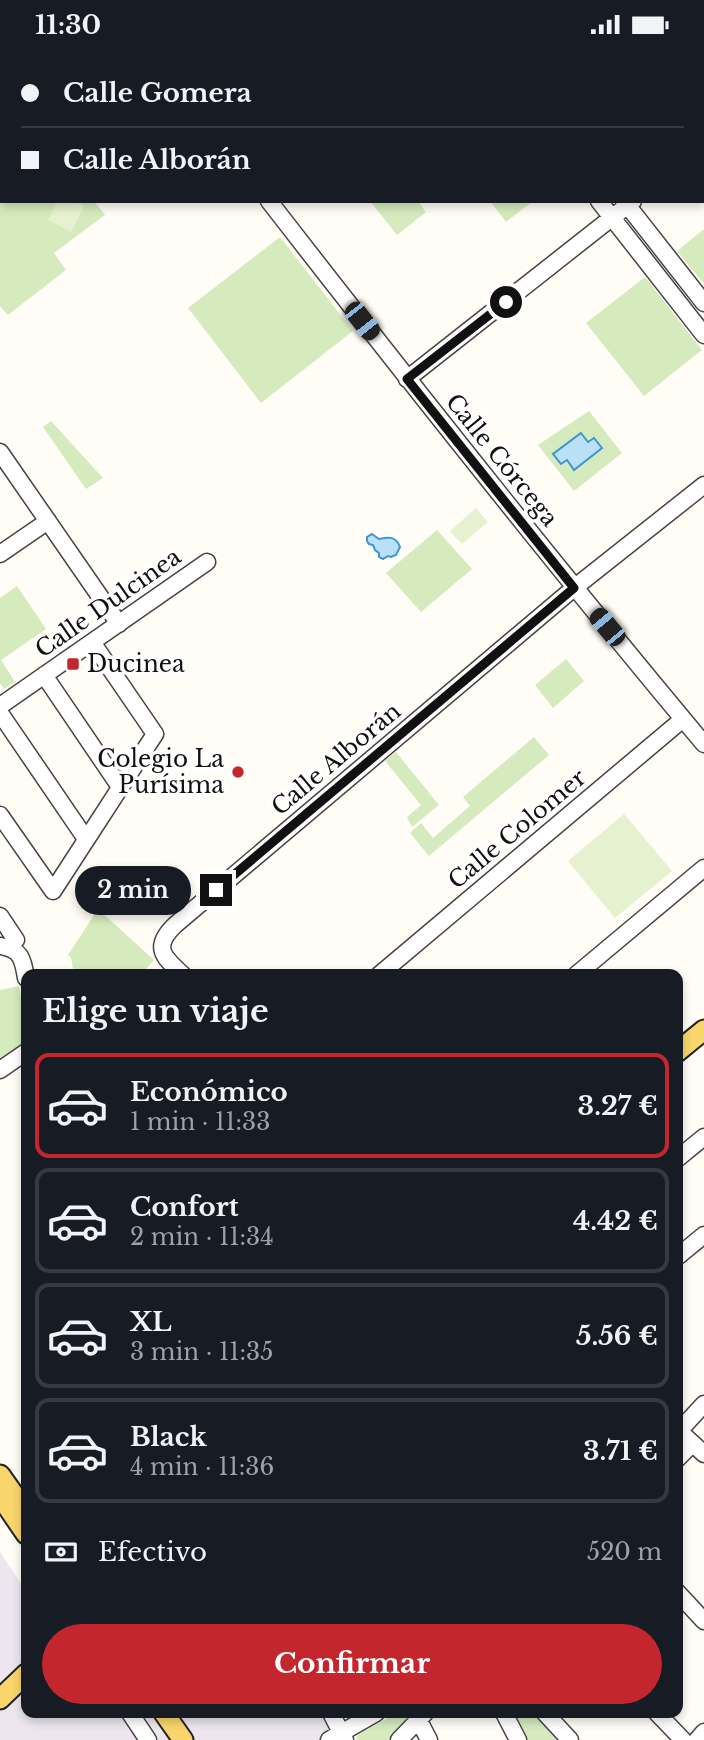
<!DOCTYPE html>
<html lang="es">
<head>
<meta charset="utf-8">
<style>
	:root { --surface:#171b24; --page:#242831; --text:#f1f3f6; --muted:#9ea1a6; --line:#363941; --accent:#c4262e }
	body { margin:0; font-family:"Libre Baskerville",serif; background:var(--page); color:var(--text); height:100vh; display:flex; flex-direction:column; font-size:26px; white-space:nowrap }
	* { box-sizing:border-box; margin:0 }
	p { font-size:23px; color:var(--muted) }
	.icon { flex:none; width:38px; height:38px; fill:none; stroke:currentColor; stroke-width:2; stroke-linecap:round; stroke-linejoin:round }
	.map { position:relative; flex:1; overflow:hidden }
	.details { position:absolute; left:21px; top:920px; width:662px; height:749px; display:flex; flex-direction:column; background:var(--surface); border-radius:14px; box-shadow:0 4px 10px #0003 }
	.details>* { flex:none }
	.guide { position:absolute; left:0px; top:0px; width:705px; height:154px; box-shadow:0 4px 10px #0003; display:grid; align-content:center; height:154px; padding:0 21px; background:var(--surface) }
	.end { position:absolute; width:32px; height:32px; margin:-16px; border:9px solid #111; background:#fff; box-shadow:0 0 0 4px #fff }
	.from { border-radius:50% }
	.bubble { position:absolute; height:49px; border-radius:24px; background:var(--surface); box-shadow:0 4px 10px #0003; font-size:23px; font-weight:800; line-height:49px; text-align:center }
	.car { position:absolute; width:21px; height:42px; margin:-21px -10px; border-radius:9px; box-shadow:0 0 5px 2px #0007; background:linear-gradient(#222 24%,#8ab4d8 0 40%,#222 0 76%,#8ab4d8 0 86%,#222 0) }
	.guide b { display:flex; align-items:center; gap:24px; height:66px; font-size:26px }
	.guide b+b { border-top:2px solid var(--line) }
	.guide i { width:18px; height:18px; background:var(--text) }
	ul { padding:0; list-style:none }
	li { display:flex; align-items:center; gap:21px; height:105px; margin:0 14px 10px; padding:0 7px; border:4px solid var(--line); border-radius:14px }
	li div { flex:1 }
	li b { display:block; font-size:26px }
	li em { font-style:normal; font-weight:800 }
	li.current { border-color:var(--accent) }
	li>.icon { width:63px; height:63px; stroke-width:1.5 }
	h2 { padding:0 21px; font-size:32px; line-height:84px }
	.pay { display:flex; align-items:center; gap:18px; height:77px; padding:0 21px; font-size:26px }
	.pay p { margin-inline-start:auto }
	.button { display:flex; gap:14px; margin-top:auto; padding:14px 21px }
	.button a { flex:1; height:80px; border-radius:42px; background:var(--accent); color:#fff; font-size:28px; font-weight:800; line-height:80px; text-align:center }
	.status { display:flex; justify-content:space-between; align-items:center; height:49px; padding:0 35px; background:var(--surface); direction:ltr }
	.status svg { height:19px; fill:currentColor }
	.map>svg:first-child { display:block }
</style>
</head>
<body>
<div class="status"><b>11:30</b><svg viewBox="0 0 49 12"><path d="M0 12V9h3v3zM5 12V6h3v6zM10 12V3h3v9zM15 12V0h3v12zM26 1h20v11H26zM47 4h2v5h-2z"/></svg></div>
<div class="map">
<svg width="704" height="1691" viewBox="0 0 704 1691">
	<rect width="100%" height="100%" fill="#fffdf5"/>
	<path fill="#eee6ef" d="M0,1503L26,1542V1664H328L342,1691H0Z"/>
	<path fill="#d5ebbd" d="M2,152H94L105,166L54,204L66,221L8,266L0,257V155Z
		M370,152H418L426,163L397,186Z
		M490,152H533L506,173Z
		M704,180V235L677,202Z
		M280,188L353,282L261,354L188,259Z
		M645,228L702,301L644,347L586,274Z
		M589,362L622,404L574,442L538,396Z
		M51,372L103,429L86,440L43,378Z
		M437,481L472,520L421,563L386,524Z
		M17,537L46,580L1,611L15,633L4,640L0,634V549Z
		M566,610L584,632L553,659L535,636Z
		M534,688L549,706L429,807L410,784L421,774L433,789L470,757L463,748Z
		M396,703L439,756L412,778L407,768L421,756L385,712Z
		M98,860L154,911L140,926H74L71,908L68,906Z
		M19,937L26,978V995L22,999L0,1011V941Z
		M397,1664H404L408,1670L388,1691H357L356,1688L359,1685Z
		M513,1664H538L563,1691H528Z"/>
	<path fill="#e6f2cf" d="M58,152H74L84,157L71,183L48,171Z
		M476,459L488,473L462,495L450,482Z
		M624,765L672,822L615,869L568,812Z"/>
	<path fill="#b9e0f7" stroke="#3f96cf" stroke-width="2" d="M581,384L588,393L594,389L602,399L574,421L567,411L561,415L553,405Z
		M372,485L379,490C389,488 396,487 400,498L396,506L391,508L388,507L383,510L379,508V504L375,501L373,496L369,495L367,492V488Z"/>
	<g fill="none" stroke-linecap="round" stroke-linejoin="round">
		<g stroke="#444" stroke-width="19">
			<path id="minor" d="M149,0L150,2
				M478,0L480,2
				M504,0L505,2
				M79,2L81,0
				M427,2L430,0
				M704,97V96
				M0,130L2,128
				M269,152C411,335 555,517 704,695
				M599,152L704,286
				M624,152L704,254
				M407,330L633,152
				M0,403L119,575
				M0,505L48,472
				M44,626L120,738
				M0,657L207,513
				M0,664L86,790
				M0,766L53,842L155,685L92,593
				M0,867L16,891
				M0,897C21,900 23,910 26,929
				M183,926C163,908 152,898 175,876L574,539L704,436
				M379,926L683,670
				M576,926L704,819
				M0,1021L26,1003
				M677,1110L704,1088
				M677,1208L704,1186
				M677,1380L704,1405
				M679,1382L704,1355
				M677,1410L692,1395
				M677,1543L704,1572
				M130,1664L148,1691
				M331,1664L345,1691
				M415,1664L429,1691
				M504,1664L518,1691
				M545,1664L570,1691
				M657,1664L683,1691
				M329,1691L376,1664
				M399,1691L425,1664
				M697,1691L704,1683"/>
		</g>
		<g stroke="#222" stroke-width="23">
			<path id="major" d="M677,1003L704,981
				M0,1426L22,1457
				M0,1447L26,1485
				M0,1650L26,1625
				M164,1664L183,1691"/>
		</g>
		<use href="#minor" stroke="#fff" stroke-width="16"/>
		<use href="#major" stroke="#f9d66b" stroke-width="19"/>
	</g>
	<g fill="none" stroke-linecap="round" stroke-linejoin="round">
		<path stroke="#111" stroke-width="9" d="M216,841L574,539L407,330L506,253"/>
	</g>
	<g fill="#c4262e" stroke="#fff" stroke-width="2.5">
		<rect x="66" y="608" width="14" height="14" rx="3.5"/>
		<circle cx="238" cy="723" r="7"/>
	</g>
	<g text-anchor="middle" stroke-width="7" stroke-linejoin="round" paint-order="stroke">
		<g font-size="23" fill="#111" stroke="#fff">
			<text transform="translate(502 411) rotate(51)" y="8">Calle Córcega</text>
			<text transform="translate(108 554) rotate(-35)" y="8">Calle Dulcinea</text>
			<text transform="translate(336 710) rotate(-40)" y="8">Calle Alborán</text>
			<text transform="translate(517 780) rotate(-40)" y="8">Calle Colomer</text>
		</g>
		<g font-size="23" fill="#111" stroke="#fff" text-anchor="start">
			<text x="87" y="623">Ducinea</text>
			<text x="224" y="718" text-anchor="end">Colegio La<tspan x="224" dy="26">Purísima</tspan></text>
		</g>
	</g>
</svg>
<i class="end from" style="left:506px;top:253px"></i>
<i class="end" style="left:216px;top:841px"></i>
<div class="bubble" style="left:75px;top:817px;width:116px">2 min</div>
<i class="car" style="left:362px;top:272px;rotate:142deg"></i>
<i class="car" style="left:607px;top:578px;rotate:320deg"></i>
<div class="guide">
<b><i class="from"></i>Calle Gomera</b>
<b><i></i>Calle Alborán</b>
</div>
<section class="details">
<h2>Elige un viaje</h2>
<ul>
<li class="current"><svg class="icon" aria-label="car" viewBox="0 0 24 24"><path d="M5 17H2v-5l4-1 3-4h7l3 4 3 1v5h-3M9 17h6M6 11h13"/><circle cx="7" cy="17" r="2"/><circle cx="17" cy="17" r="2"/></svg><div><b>Económico</b><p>1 min · 11:33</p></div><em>3.27 €</em></li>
<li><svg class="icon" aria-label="car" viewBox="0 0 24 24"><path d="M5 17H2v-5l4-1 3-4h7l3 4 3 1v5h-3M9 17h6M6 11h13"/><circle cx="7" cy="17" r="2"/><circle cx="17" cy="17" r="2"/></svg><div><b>Confort</b><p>2 min · 11:34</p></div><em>4.42 €</em></li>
<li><svg class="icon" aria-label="car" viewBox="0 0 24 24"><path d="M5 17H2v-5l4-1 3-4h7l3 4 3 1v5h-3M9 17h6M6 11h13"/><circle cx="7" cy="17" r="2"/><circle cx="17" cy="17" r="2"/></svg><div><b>XL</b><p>3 min · 11:35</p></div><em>5.56 €</em></li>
<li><svg class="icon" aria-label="car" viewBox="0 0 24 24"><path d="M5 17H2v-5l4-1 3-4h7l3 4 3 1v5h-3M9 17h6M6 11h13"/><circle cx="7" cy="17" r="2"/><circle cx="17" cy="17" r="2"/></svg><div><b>Black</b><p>4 min · 11:36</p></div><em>3.71 €</em></li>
</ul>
<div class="pay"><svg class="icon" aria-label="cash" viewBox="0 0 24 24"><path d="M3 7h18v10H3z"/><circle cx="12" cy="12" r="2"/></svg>Efectivo<p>520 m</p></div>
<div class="button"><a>Confirmar</a></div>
</section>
</div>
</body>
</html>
